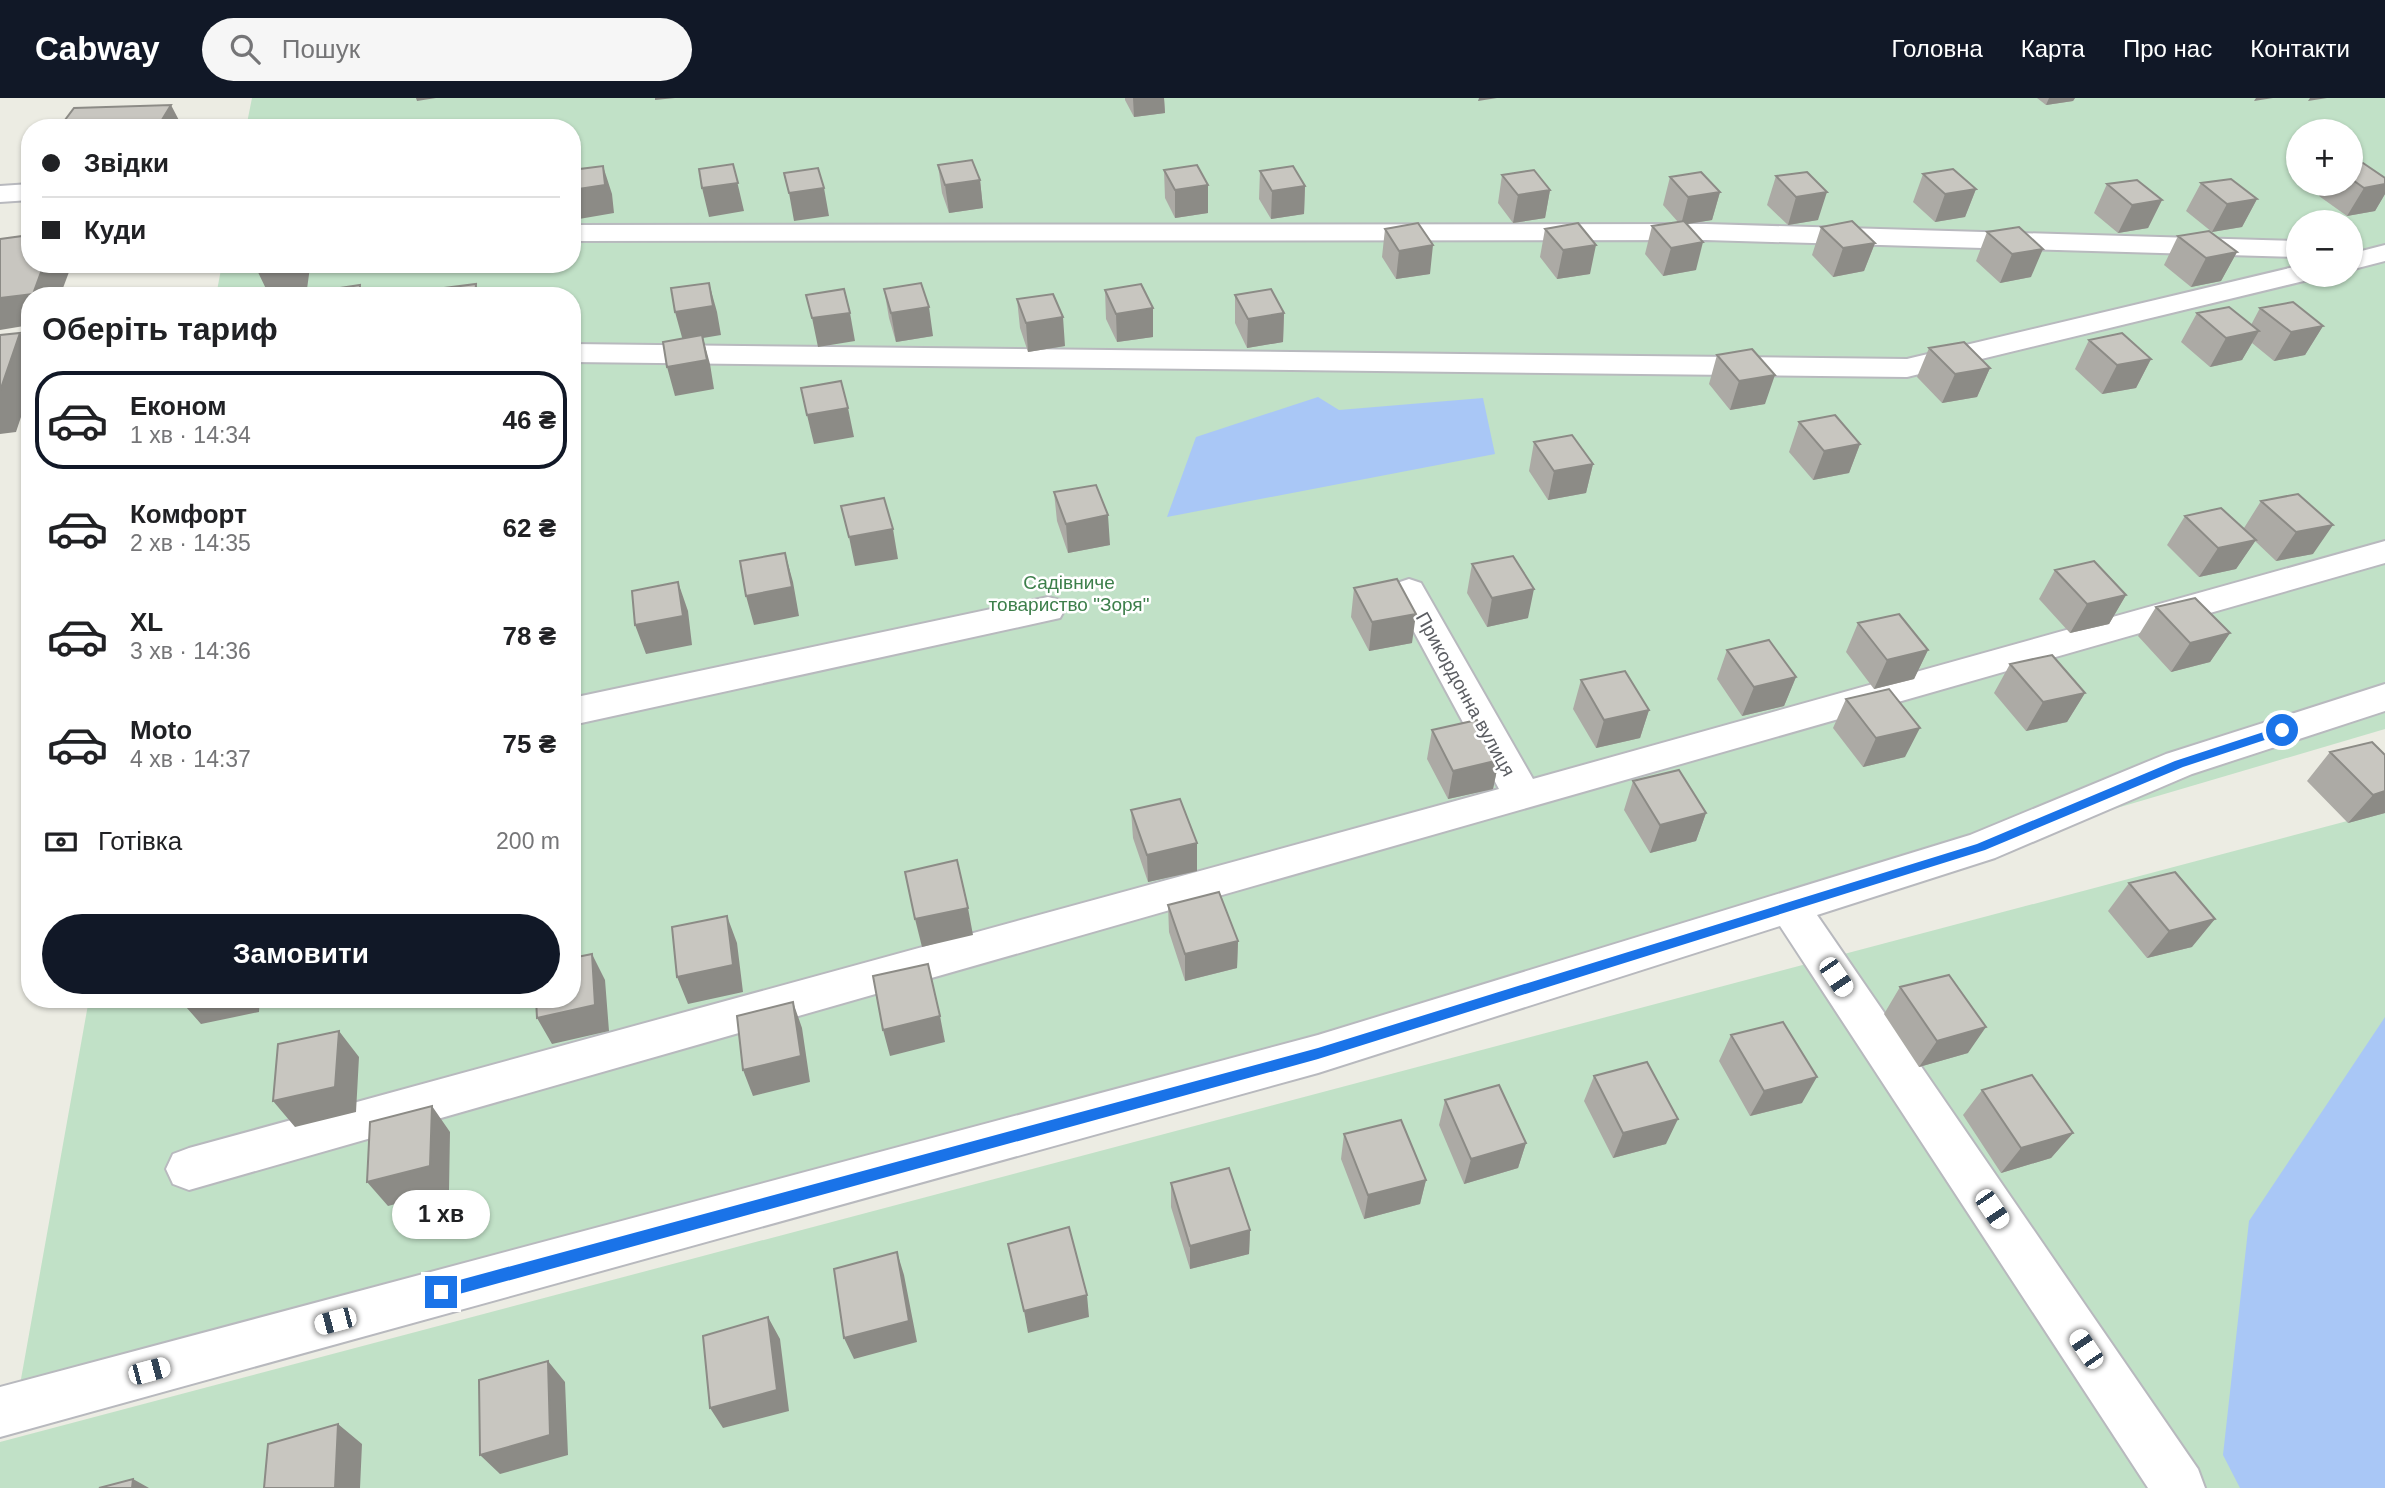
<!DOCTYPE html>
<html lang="uk">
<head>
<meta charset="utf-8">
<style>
	:root { --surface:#fff; --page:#f6f6f6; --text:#202124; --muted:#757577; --line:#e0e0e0; --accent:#111827 }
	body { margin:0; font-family:Helvetica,sans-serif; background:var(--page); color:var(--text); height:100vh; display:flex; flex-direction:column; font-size:26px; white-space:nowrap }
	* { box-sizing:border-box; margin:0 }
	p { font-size:23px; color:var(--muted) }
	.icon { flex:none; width:38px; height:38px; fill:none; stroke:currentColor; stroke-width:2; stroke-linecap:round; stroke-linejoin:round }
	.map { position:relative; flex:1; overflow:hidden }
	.sheet { position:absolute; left:21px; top:189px; width:560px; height:721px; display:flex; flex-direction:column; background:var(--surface); border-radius:28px; box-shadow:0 2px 5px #0004 }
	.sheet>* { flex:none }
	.hud { position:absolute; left:21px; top:21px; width:560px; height:154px; border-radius:28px; box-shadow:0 2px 5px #0004; display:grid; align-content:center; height:154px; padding:0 21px; background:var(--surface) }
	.tools { position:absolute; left:2286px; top:21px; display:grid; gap:14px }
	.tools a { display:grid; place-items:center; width:77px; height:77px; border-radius:50%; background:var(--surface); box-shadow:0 2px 5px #0004; font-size:35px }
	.end { position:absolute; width:32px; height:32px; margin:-16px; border:9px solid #1a73e8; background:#fff; box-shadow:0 0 0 4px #fff }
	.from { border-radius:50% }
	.bubble { position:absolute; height:49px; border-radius:24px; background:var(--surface); box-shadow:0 2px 5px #0004; font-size:23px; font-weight:700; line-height:49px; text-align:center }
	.car { position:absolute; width:21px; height:42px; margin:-21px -10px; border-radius:9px; box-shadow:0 0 5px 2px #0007; background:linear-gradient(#fff 24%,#345 0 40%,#fff 0 76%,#345 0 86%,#fff 0) }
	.hud b { display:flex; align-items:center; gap:24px; height:66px; font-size:26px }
	.hud b+b { border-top:2px solid var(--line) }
	.hud i { width:18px; height:18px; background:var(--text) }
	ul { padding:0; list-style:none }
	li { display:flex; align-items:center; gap:21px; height:98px; margin:0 14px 10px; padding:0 7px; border:4px solid transparent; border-radius:28px }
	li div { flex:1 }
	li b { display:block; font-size:26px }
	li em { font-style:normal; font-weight:700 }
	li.current { border-color:var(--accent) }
	li>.icon { width:63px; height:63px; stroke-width:1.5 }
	h2 { padding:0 21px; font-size:32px; line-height:84px }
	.pay { display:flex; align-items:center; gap:18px; height:77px; padding:0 21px; font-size:26px }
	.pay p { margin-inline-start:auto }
	.action { display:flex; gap:14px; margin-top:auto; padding:14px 21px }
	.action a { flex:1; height:80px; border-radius:42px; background:var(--accent); color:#fff; font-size:28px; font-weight:700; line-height:80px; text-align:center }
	header { display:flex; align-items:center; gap:42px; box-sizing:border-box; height:98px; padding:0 35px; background:var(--accent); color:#fff }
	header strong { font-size:33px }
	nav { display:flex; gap:38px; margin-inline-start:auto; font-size:24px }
	.search { width:490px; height:63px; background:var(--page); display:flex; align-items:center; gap:18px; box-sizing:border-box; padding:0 24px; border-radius:38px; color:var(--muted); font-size:26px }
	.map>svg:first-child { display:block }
</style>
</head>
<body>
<header>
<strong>Cabway</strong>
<div class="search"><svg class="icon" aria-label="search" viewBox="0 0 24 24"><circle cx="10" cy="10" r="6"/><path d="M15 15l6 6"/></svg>Пошук</div>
<nav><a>Головна</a><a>Карта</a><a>Про нас</a><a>Контакти</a></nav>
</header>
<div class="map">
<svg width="2385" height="1390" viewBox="0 0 2385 1390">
	<rect width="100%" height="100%" fill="#ecece3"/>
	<path fill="#c1e1c7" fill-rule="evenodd" d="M252,0H2385V631L1944,761L16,1309L89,901H572V198H216L222,166H572V30H246ZM2298,33H2350V86H2298ZM2298,124H2350V177H2298Z
		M2385,713V1390H0V1344Z"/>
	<path fill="#a9c7f6" d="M1318,299L1339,312L1483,300L1495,356L1167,419L1196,339Z
		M2385,919V1390H2240L2223,1357L2249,1123Z"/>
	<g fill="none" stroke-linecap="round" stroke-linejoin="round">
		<g stroke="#b8b9be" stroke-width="4">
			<path id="minor" d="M30,86V102L0,104V88Z
				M1706,126L2298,143V159L1706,142L572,143V127Z
				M2385,147V163L2350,172V156Z
				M2298,168V177H2312L2308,182L1907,279L572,264V246L1907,261Z
				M2385,443V465L189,1092L173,1086L166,1071L173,1056L189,1050L1499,691L1392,493L1397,485L1409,481L1421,485L1533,681Z
				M1048,499L1060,502L1065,511L1060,520L572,627V600Z
				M2385,586V613L2192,676L1995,760L1817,817L2198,1371L2205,1390H2148L1780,828L1318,975L0,1339V1289L1318,937L1970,737L2166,656Z"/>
		</g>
		<use href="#minor" fill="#fff" fill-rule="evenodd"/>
	</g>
	<path fill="#acaaa5" d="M1125,0H1164L1165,15L1134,19L1125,2Z
		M2037,0H2075L2073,3L2046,7Z
		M938,67L980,82L983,110L949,115L942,95Z
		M2350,67L2385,80V96L2375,113L2347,118L2319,98L2326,86H2350Z
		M1164,72L1208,115L1175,120L1165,100Z
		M1260,73L1305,88L1304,116L1271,121L1259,101Z
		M1807,74L1818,122L1788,127L1767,107L1776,78Z
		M1923,76L1976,91L1965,119L1935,124L1913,104Z
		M1502,77L1550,92L1545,120L1513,125L1498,105Z
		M1670,79L1720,94L1712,122L1687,126L1696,172L1663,178L1645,156L1652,128L1678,124L1663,107Z
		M2201,85L2257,101L2242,129L2212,134L2186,113Z
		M2107,86L2162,102L2148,130L2118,135L2094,115Z
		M1821,129L1875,145L1864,173L1833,179L1812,157Z
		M2019,129L2031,179L2000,185L1976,163L1987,134Z
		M1385,131L1430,176L1396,181L1382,159Z
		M1545,131L1590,176L1557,181L1540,159Z
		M2178,138L2237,154L2221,183L2191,189L2164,167Z
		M884,191L933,238L896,244L889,220Z
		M1105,192L1153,210V239L1117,244L1106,221Z
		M1235,197L1284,215L1283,244L1247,250L1235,225Z
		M1017,201L1065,248L1028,254L1020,230Z
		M2260,210L2323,228L2305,257L2274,263L2252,245L2242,262L2210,269L2181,244L2197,215L2251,227Z
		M2089,242L2151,261L2136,290L2102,296L2075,271Z
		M1929,250L1990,270L1977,299L1942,305L1917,279Z
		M1717,257L1765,306L1730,312L1709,286Z
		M1799,324L1860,346L1849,375L1813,382L1789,354Z
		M1534,344L1593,366L1586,395L1548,402L1529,373Z
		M1054,394L1110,447L1068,455L1057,423Z
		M2298,396L2313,456L2276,463L2255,443L2236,471L2199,479L2167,447L2185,418L2244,430L2261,403Z
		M1472,466L1528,520L1487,529L1467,495Z
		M2055,472L2126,497L2109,526L2070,535L2039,501Z
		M1354,490L1412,545L1369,553L1351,519Z
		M2156,509L2230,535L2210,564L2171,574L2138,538Z
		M1858,525L1928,552L1914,581L1874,591L1846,554Z
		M1727,552L1796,579L1784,608L1742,618L1717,581Z
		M2010,566L2085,595L2067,624L2026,633L1994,595Z
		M1581,582L1649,612L1640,640L1596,650L1573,611Z
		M1846,601L1905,659L1863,669L1833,630Z
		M1432,632L1499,662L1493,691L1448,701L1427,661Z
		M2330,654L2385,657V715L2348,725L2307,683Z
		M1633,683L1706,715L1696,743L1650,755L1624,712Z
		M1131,712L1197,745V773L1148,784L1133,740Z
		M2129,785L2192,849L2147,860L2108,813Z
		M1168,807L1238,843L1237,870L1185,883L1169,834Z
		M1900,889L1968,955L1919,969L1884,916Z
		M1731,937L1802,1005L1750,1018L1719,963Z
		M1594,978L1666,1046L1613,1060L1584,1003Z
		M1982,992L2073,1035L2051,1060L2001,1075L1963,1017Z
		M1445,1002L1526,1045L1518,1070L1464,1086L1439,1027Z
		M1344,1036L1426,1082L1420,1106L1364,1121L1341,1061Z
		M1171,1085L1250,1132L1249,1156L1190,1171L1171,1109Z"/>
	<path fill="#8c8b86" d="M416,0H436L417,3Z
		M655,0H675L655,2Z
		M1133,0H1164L1165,15L1134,19Z
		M1479,0H1497L1478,3Z
		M2049,0H2075L2073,3L2046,7Z
		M2256,0H2273L2254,3Z
		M2310,0H2327L2308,3Z
		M171,7L183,30H157Z
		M733,66L744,113L709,119L702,90Z
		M603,68L612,96L614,115L579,121L572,101V92Z
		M980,82L983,110L949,115L945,87Z
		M2385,86V96L2375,113L2347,118L2364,90Z
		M1208,87V115L1175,120V92Z
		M1305,88L1304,116L1271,121L1272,93Z
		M824,90L829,118L794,123L789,95Z
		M1976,91L1965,119L1935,124L1945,96Z
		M1550,92L1545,120L1513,125L1518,97Z
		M1720,94L1712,122L1681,127L1688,99Z
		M1827,94L1818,122L1788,127L1796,99Z
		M2257,101L2242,129L2212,134L2227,106Z
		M2162,102L2148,130L2118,135L2132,107Z
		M1703,144L1696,172L1663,178L1671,150Z
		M1875,145L1864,173L1833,179L1843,150Z
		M1433,147L1430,176L1396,181L1399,153Z
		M1596,147L1590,176L1557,181L1563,152Z
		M2043,151L2031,179L2000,185L2012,156Z
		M2237,154L2221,183L2191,189L2206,160Z
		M44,166H72L60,198H30V227L0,232V200Z
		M268,166H309L310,169L307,191L269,197L255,168Z
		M709,185L717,214L721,237L703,240L710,266L714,291L675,298L667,269L683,243L675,214Z
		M476,186L480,198H475Z
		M360,187L365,198H359Z
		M929,209L933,238L896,244L891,215Z
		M1153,210V239L1117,244L1116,216Z
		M850,215L855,243L818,249L812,220Z
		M1284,215L1283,244L1247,250L1248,221Z
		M1063,219L1065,248L1028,254L1026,225Z
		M2323,228L2305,257L2274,263L2291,234Z
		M2259,233L2242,262L2210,269L2226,240Z
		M20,235L30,249V292L16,334L0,336V293Z
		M2151,261L2136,290L2102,296L2117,267Z
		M1990,270L1977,299L1942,305L1955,276Z
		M1775,277L1765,306L1730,312L1739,283Z
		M848,310L854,339L814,346L807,317Z
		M1860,346L1849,375L1813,382L1824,353Z
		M1593,366L1586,395L1548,402L1554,373Z
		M1108,417L1110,447L1068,455L1066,426Z
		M2333,427L2313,456L2276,463L2296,434Z
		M893,431L898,461L855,468L849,439Z
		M2256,442L2236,471L2199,479L2218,450Z
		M785,455L793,484L799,518L754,527L746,498Z
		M678,484L688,513L692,547L646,556L635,527Z
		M1534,491L1528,520L1487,529L1492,500Z
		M2126,497L2109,526L2070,535L2087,506Z
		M1416,516L1412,545L1369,553L1372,524Z
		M2230,535L2210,564L2171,574L2190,545Z
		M1928,552L1914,581L1874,591L1887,562Z
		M1796,579L1784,608L1742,618L1754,589Z
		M2085,595L2067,624L2026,633L2043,604Z
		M1649,612L1640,640L1596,650L1604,622Z
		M1920,630L1905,659L1863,669L1876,640Z
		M1499,662L1493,691L1448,701L1453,673Z
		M2385,693V715L2348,725L2373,697Z
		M1706,715L1696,743L1650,755L1660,727Z
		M1197,745V773L1148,784L1147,757Z
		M968,810L973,837L922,849L915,821Z
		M727,818L737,845L743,894L688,906L677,879Z
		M2215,821L2192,849L2147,860L2169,833Z
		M1238,843L1237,870L1185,883V856Z
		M592,856L605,882L609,933L552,946L537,920Z
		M179,901H260L259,914L201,926Z
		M793,904L802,930L810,984L753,998L743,972Z
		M940,918L945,944L890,958L883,932Z
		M1986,929L1968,955L1919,969L1937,943Z
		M339,933L359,959L356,1014L295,1029L273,1003Z
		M1817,979L1802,1005L1750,1018L1764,993Z
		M432,1008L450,1034L449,1092L388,1108L367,1084Z
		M1678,1021L1666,1046L1613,1060L1623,1035Z
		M2073,1035L2051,1060L2001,1075L2021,1050Z
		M1526,1045L1518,1070L1464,1086L1471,1061Z
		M1426,1082L1420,1106L1364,1121L1368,1097Z
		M1250,1132L1249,1156L1190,1171V1148Z
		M897,1154L904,1177L917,1244L854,1261L844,1240Z
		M1087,1197L1089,1219L1028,1235L1024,1213Z
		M768,1219L780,1241L789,1313L723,1330L710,1310Z
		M548,1263L565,1284L568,1357L500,1376L480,1357Z
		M338,1326L362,1346L360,1390H335Z
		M133,1381L149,1390H132Z"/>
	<path fill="#c8c6c0" stroke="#8c8b86" stroke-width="2" d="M171,7L157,30H59L74,10Z
		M972,62L980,82L945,87L938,67Z
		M2363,65L2385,80V86L2364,90L2350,80V67Z
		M733,66L738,85L702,90L699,71Z
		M1197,67L1208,87L1175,92L1164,72Z
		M603,68L605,87L572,92V72Z
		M1293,68L1305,88L1272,93L1260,73Z
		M818,70L824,90L789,95L784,75Z
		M1953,71L1976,91L1945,96L1923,76Z
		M1534,72L1550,92L1518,97L1502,77Z
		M1701,74L1720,94L1688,99L1670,79Z
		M1807,74L1827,94L1796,99L1776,78Z
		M2231,81L2257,101L2227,106L2201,85Z
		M2137,82L2162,102L2132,107L2107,86Z
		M1684,123L1703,144L1671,150L1652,128Z
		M1852,123L1875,145L1843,150L1821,129Z
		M1418,125L1433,147L1399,153L1385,131Z
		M1578,125L1596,147L1563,152L1545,131Z
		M2019,129L2043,151L2012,156L1987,134Z
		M2209,133L2237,154L2206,160L2178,138Z
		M30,137V166H44L33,196L0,200V141Z
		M709,185L713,208L675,214L671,190Z
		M921,185L929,209L891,215L884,191Z
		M476,186L475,198H437V191Z
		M1141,186L1153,210L1116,216L1105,192Z
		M360,187L359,198H320L321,193Z
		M844,191L850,215L812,220L806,197Z
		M1271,191L1284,215L1248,221L1235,197Z
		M1053,196L1063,219L1026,225L1017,201Z
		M2293,204L2323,228L2291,234L2260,210Z
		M2229,209L2259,233L2226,240L2197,215Z
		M20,235L0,293V237Z
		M2122,235L2151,261L2117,267L2089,242Z
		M702,237L707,262L667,269L663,244Z
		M1964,244L1990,270L1955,276L1929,250Z
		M1752,251L1775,277L1739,283L1717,257Z
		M841,283L848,310L807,317L801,290Z
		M1835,317L1860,346L1824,353L1799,324Z
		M1572,337L1593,366L1554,373L1534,344Z
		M1096,387L1108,417L1066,426L1054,394Z
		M2298,396L2333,427L2296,434L2261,403Z
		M884,400L893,431L849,439L841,408Z
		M2221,410L2256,442L2218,450L2185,418Z
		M785,455L792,489L746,498L740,463Z
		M1513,458L1534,491L1492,500L1472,466Z
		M2094,463L2126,497L2087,506L2055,472Z
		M1397,481L1416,516L1372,524L1354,490Z
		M678,484L683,518L635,527L632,493Z
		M2195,500L2230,535L2190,545L2156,509Z
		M1899,516L1928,552L1887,562L1858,525Z
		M1769,542L1796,579L1754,589L1727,552Z
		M2052,557L2085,595L2043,604L2010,566Z
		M1625,573L1649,612L1604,622L1581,582Z
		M1889,591L1920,630L1876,640L1846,601Z
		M1477,622L1499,662L1453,673L1432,632Z
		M2372,644L2385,657V693L2373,697L2330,654Z
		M1679,672L1706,715L1660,727L1633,683Z
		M1180,701L1197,745L1147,757L1131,712Z
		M957,762L968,810L915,821L905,774Z
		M2175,774L2215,821L2169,833L2129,785Z
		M1219,794L1238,843L1185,856L1168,807Z
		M727,818L733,867L677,879L672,829Z
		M592,856L595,907L537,920L536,901H572V860Z
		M928,866L940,918L883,932L873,878Z
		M1949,877L1986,929L1937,943L1900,889Z
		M793,904L801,958L743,972L737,918Z
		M1783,924L1817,979L1764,993L1731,937Z
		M339,933L335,989L273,1003L278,946Z
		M1647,964L1678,1021L1623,1035L1594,978Z
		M2032,977L2073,1035L2021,1050L1982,992Z
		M1499,987L1526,1045L1471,1061L1445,1002Z
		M432,1008L430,1068L367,1084L370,1024Z
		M1401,1022L1426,1082L1368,1097L1344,1036Z
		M1229,1070L1250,1132L1190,1148L1171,1085Z
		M1069,1129L1087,1197L1024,1213L1008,1146Z
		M897,1154L909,1223L844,1240L834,1171Z
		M768,1219L777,1292L710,1310L703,1238Z
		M548,1263L550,1337L480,1357L479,1282Z
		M338,1326L335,1390H264L268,1346Z
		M133,1381L132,1390H99Z"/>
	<path fill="#1a73e8" d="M2282,628L2288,632L2286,635L2183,669L1985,752L1318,961L441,1201L434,1194L441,1187L1318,950L1977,746L2175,663Z"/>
	<g text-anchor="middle" stroke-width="5" stroke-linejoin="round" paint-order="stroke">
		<g font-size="19" fill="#3d7f4b" stroke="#fff">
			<text x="1069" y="491">Садівниче<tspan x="1069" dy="22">товариство "Зоря"</tspan></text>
		</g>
		<g font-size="19" fill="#5b5d62" stroke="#fff">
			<text transform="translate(1466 596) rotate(61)" y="7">Прикордонна вулиця</text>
		</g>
	</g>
</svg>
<div class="tools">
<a>+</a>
<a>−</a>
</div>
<i class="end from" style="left:2282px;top:632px"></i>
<i class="end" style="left:441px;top:1194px"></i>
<div class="bubble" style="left:392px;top:1092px;width:98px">1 хв</div>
<i class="car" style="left:1836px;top:879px;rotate:146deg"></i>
<i class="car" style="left:1992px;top:1111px;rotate:146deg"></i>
<i class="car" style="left:335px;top:1223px;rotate:255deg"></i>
<i class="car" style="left:2086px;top:1251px;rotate:326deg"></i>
<i class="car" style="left:149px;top:1273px;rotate:75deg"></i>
<div class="hud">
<b><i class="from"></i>Звідки</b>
<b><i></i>Куди</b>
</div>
<section class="sheet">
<h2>Оберіть тариф</h2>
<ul>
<li class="current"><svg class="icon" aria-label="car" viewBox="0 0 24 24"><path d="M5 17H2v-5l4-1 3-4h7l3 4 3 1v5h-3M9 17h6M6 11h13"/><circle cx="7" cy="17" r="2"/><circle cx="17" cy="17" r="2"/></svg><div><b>Економ</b><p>1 хв · 14:34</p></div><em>46 ₴</em></li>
<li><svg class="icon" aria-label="car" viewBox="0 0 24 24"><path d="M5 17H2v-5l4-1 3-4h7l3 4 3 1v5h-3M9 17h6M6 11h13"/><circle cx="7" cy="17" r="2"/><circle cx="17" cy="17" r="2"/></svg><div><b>Комфорт</b><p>2 хв · 14:35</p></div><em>62 ₴</em></li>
<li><svg class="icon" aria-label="car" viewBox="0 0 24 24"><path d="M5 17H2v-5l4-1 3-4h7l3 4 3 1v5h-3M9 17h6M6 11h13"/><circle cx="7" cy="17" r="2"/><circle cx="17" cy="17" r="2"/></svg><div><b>XL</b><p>3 хв · 14:36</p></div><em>78 ₴</em></li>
<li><svg class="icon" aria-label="car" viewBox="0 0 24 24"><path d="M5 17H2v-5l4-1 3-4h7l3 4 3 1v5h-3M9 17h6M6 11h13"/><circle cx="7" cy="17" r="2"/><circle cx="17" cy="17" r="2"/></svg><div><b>Moto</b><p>4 хв · 14:37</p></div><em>75 ₴</em></li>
</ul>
<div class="pay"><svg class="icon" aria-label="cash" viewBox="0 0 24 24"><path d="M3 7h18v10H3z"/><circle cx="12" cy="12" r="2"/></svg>Готівка<p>200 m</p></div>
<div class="action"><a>Замовити</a></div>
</section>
</div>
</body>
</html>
